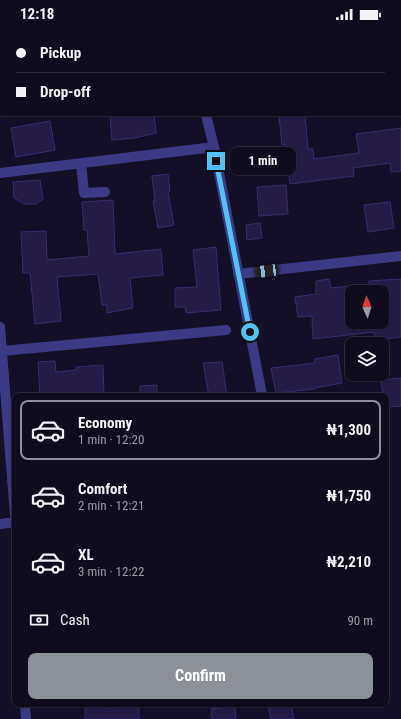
<!DOCTYPE html>
<html lang="en">
<head>
<meta charset="utf-8">
<style>
	:root { --surface:#0e0b1c; --page:#171425; --text:#f1f3f6; --muted:#9b9ba3; --line:#2e2b3b; --accent:#8c9099 }
	body { margin:0; font-family:"Roboto Condensed",sans-serif; background:var(--page); color:var(--text); height:100vh; display:flex; flex-direction:column; font-size:15px; white-space:nowrap }
	* { box-sizing:border-box; margin:0 }
	p { font-size:13px; color:var(--muted) }
	.icon { flex:none; width:22px; height:22px; fill:none; stroke:currentColor; stroke-width:2; stroke-linecap:round; stroke-linejoin:round }
	.map { position:relative; flex:1; overflow:hidden }
	.sheet { position:absolute; left:12px; top:365px; width:377px; height:314px; display:flex; flex-direction:column; background:var(--surface); border-radius:8px; box-shadow:0 1px 3px #0004,0 0 0 1px var(--line) }
	.sheet>* { flex:none }
	.banner { position:absolute; left:0px; top:0px; width:401px; height:88px; box-shadow:0 1px 3px #0004,0 0 0 1px var(--line); display:grid; align-content:center; height:88px; padding:0 16px; background:var(--surface) }
	.needle { width:26px; rotate:357deg }
	.buttons { position:absolute; left:345px; top:257px; display:grid; gap:8px }
	.buttons a { display:grid; place-items:center; width:44px; height:44px; border-radius:8px; background:var(--surface); box-shadow:0 1px 3px #0004,0 0 0 1px var(--line); font-size:20px }
	.end { position:absolute; width:18px; height:18px; margin:-9px; border:5px solid #4fc3f7; background:#111; box-shadow:0 0 0 2px #111 }
	.from { border-radius:50% }
	.bubble { position:absolute; height:28px; border-radius:8px; background:var(--surface); box-shadow:0 1px 3px #0004,0 0 0 1px var(--line); font-size:13px; font-weight:700; line-height:28px; text-align:center }
	.car { position:absolute; width:12px; height:24px; margin:-12px -6px; border-radius:5px; box-shadow:0 0 3px 1px #0007; background:linear-gradient(#222 24%,#8ab4d8 0 40%,#222 0 76%,#8ab4d8 0 86%,#222 0) }
	.banner b { display:flex; align-items:center; gap:14px; height:38px; font-size:15px }
	.banner b+b { border-top:1px solid var(--line) }
	.banner i { width:10px; height:10px; background:var(--text) }
	ul { padding:7px 0 0; list-style:none }
	li { display:flex; align-items:center; gap:12px; height:60px; margin:0 8px 6px; padding:0 8px; border:2px solid transparent; border-radius:8px }
	li div { flex:1 }
	li b { display:block; font-size:15px }
	li em { font-style:normal; font-weight:700 }
	li.selected { border-color:var(--accent) }
	li>.icon { width:36px; height:36px; stroke-width:1.5 }
	.pay { display:flex; align-items:center; gap:10px; height:44px; padding:0 16px; font-size:15px }
	.pay p { margin-inline-start:auto }
	.cta { display:flex; gap:8px; margin-top:auto; padding:8px 16px }
	.cta a { flex:1; height:46px; border-radius:8px; background:var(--accent); color:#fff; font-size:16px; font-weight:700; line-height:46px; text-align:center }
	.status { display:flex; justify-content:space-between; align-items:center; height:28px; padding:0 20px; background:var(--surface); direction:ltr }
	.status svg { height:11px; fill:currentColor }
	.map>svg:first-child { display:block }
</style>
</head>
<body>
<div class="status"><b>12:18</b><svg viewBox="0 0 49 12"><path d="M0 12V9h3v3zM5 12V6h3v6zM10 12V3h3v9zM15 12V0h3v12zM26 1h20v11H26zM47 4h2v5h-2z"/></svg></div>
<div class="map">
<svg width="401" height="691" viewBox="0 0 401 691">
	<rect width="100%" height="100%" fill="#130f26"/>
	<path fill="#241b47" stroke="#3b2d73" d="M110,87H154L156,105L135,110L112,112Z
		M279,87H305L308,121H313L314,131L359,125L356,106L401,100V143L391,144L390,135L353,140L354,148L290,156L285,116L282,117Z
		M50,93L55,122L16,129L11,100Z
		M168,146L170,163L168,164L174,197L158,200L153,173H155L152,148Z
		M40,152L43,171L36,176H24L14,170L13,154Z
		M286,157L288,186L259,188L257,159Z
		M113,172L115,226L161,221L163,247L130,250L133,280L107,285V277H102L98,246L57,249L61,293L35,296L30,245H23L21,204L46,203L47,232L89,228L87,202H84L82,174Z
		M390,174L394,200L368,204L364,177Z
		M260,195L262,210L247,212L246,197Z
		M216,219L221,282L186,285L185,279H175V260L197,259L193,222Z
		M329,251L331,260L352,258V294H382V264H370L369,253L401,251V309L375,312L374,304L313,311L312,288L298,289L295,269L316,266V253Z
		M338,327L342,355L314,360L315,361L276,365L271,340L315,335V331Z
		M55,333L56,344L76,342V339L103,337L104,368H40L38,334Z
		M222,334L227,368H209L203,335Z
		M401,350V378L386,379V368H383L381,352Z
		M157,357V368H140V358Z
		M85,676H107V680L139,678V691H85Z
		M286,676H291L294,691H271L268,679Z
		M235,678L236,691H212L211,681Z"/>
	<g fill="none" stroke-linecap="round" stroke-linejoin="round">
		<path stroke="#3d3a85" stroke-width="10" d="M189,0V1
			M400,58H401
			M206,87L214,119L262,367
			M81,135L84,165L105,164
			M0,145L214,119
			M238,246L401,228
			M0,299L15,487
			M2,323L226,302
			M0,496L15,494
			M25,676L26,691"/>
	</g>
	<g fill="none" stroke-linecap="round" stroke-linejoin="round">
		<path stroke="#4fc3f7" stroke-width="5" d="M216,133L250,304"/>
	</g>
</svg>
<div class="buttons">
<a><svg class="needle" viewBox="-14 -14 28 28"><path d="M0-13l5 13h-10z" fill="#e53935"/><path d="M0 13l5-13h-10z" fill="#9b9ba3"/></svg></a>
<a><svg class="icon" aria-label="layers" viewBox="0 0 24 24"><path d="M12 4l9 5-9 5-9-5zM3 14l9 5 9-5"/></svg></a>
</div>
<i class="end from" style="left:250px;top:304px"></i>
<i class="end" style="left:216px;top:133px"></i>
<div class="bubble" style="left:230px;top:119px;width:66px">1 min</div>
<i class="car" style="left:267px;top:243px;rotate:263deg"></i>
<div class="banner">
<b><i class="from"></i>Pickup</b>
<b><i></i>Drop-off</b>
</div>
<section class="sheet">
<ul>
<li class="selected"><svg class="icon" aria-label="car" viewBox="0 0 24 24"><path d="M5 17H2v-5l4-1 3-4h7l3 4 3 1v5h-3M9 17h6M6 11h13"/><circle cx="7" cy="17" r="2"/><circle cx="17" cy="17" r="2"/></svg><div><b>Economy</b><p>1 min · 12:20</p></div><em>₦1,300</em></li>
<li><svg class="icon" aria-label="car" viewBox="0 0 24 24"><path d="M5 17H2v-5l4-1 3-4h7l3 4 3 1v5h-3M9 17h6M6 11h13"/><circle cx="7" cy="17" r="2"/><circle cx="17" cy="17" r="2"/></svg><div><b>Comfort</b><p>2 min · 12:21</p></div><em>₦1,750</em></li>
<li><svg class="icon" aria-label="car" viewBox="0 0 24 24"><path d="M5 17H2v-5l4-1 3-4h7l3 4 3 1v5h-3M9 17h6M6 11h13"/><circle cx="7" cy="17" r="2"/><circle cx="17" cy="17" r="2"/></svg><div><b>XL</b><p>3 min · 12:22</p></div><em>₦2,210</em></li>
</ul>
<div class="pay"><svg class="icon" aria-label="cash" viewBox="0 0 24 24"><path d="M3 7h18v10H3z"/><circle cx="12" cy="12" r="2"/></svg>Cash<p>90 m</p></div>
<div class="cta"><a>Confirm</a></div>
</section>
</div>
</body>
</html>
